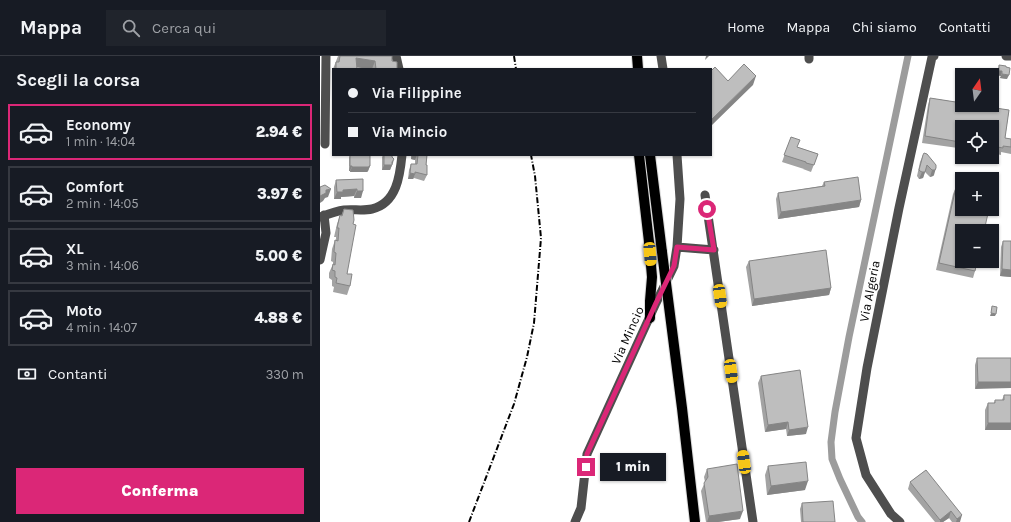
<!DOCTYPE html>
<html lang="it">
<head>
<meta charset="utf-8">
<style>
	:root { --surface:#171b24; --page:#20242c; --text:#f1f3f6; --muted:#9ea1a6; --line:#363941; --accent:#db2777 }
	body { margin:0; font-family:Karla,sans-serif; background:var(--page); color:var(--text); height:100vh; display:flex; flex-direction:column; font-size:15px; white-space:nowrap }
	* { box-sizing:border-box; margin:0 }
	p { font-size:13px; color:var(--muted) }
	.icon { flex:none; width:22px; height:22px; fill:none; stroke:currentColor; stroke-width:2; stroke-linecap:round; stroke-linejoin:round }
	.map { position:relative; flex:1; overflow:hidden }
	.details { display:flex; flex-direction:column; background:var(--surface); width:320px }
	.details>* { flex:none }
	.top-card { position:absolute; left:12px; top:12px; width:380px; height:88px; border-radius:0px; box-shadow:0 1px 3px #0004; display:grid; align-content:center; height:88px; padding:0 16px; background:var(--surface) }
	.needle { width:26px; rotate:14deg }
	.fabs { position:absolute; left:635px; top:12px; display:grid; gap:8px }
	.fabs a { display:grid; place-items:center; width:44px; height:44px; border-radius:0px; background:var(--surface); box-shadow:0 1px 3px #0004; font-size:20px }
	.end { position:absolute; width:18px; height:18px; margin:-9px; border:5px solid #db2777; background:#fff; box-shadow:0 0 0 2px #fff }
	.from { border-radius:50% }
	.bubble { position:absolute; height:28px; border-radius:0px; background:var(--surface); box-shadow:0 1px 3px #0004; font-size:13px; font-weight:800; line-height:28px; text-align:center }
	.car { position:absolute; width:12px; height:24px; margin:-12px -6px; border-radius:5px; box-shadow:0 0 3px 1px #0007; background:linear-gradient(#f5c518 24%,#345 0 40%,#f5c518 0 76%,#345 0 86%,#f5c518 0) }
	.top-card b { display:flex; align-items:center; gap:14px; height:38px; font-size:15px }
	.top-card b+b { border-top:1px solid var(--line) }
	.top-card i { width:10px; height:10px; background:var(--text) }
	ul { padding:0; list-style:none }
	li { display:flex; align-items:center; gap:12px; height:56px; margin:0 8px 6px; padding:0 8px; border:2px solid var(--line); border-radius:0px }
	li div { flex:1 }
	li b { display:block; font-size:15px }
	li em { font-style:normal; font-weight:800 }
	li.active { border-color:var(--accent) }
	li>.icon { width:36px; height:36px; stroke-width:1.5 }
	h2 { padding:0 16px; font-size:18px; line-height:48px }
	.pay { display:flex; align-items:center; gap:10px; height:44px; padding:0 16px; font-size:15px }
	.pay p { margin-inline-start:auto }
	.primary-button { display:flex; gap:8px; margin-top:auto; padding:8px 16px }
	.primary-button a { flex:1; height:46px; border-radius:0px; background:var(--accent); color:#fff; font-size:16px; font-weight:800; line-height:46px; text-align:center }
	header { display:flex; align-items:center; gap:24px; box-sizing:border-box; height:56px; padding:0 20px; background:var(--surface); border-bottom:1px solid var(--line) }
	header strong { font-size:19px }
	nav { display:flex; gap:22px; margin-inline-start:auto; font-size:14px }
	.search { width:280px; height:36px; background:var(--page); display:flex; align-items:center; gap:10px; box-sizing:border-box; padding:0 14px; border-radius:0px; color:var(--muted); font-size:15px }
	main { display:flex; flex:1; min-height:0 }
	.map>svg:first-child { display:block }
</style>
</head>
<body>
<header>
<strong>Mappa</strong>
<div class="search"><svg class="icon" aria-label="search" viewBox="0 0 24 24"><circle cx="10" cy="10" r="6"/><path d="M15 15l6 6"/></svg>Cerca qui</div>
<nav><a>Home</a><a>Mappa</a><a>Chi siamo</a><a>Contatti</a></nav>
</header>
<main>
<section class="details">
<h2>Scegli la corsa</h2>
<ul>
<li class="active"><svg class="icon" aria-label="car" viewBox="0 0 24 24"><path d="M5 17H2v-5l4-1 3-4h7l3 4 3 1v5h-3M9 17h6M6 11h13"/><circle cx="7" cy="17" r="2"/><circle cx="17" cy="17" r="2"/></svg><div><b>Economy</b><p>1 min · 14:04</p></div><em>2.94 €</em></li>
<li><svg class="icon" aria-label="car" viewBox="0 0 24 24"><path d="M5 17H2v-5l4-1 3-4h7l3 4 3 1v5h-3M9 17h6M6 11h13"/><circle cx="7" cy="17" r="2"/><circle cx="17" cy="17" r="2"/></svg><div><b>Comfort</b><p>2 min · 14:05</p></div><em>3.97 €</em></li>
<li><svg class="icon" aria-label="car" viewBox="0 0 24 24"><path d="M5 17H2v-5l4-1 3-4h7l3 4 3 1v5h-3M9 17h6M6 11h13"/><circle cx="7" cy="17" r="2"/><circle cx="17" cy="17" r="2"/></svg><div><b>XL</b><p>3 min · 14:06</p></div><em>5.00 €</em></li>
<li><svg class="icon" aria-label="car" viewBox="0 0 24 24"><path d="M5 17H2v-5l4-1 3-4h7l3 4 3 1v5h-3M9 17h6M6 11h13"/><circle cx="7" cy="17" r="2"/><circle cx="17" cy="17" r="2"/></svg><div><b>Moto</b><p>4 min · 14:07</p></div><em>4.88 €</em></li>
</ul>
<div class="pay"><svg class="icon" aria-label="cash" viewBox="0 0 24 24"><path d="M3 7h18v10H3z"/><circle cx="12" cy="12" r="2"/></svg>Contanti<p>330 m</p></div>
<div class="primary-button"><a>Conferma</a></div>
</section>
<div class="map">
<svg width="691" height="466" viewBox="0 0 691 466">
	<rect width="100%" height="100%" fill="#fff"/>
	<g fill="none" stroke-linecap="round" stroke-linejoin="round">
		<path stroke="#9c9c9c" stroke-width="7" d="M542,466L538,461L520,423L512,403L511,386L515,356L529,281L588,0"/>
		<g stroke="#dbdbdb" stroke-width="12">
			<path id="major" d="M317,0L318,13
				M319,99L329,186L332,221L330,245V262
				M330,99L342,196"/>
		</g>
		<path stroke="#4e4e4e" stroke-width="9" d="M76,0L79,13
			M341,0L343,13
			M489,0V3
			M686,0H691
			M5,88L6,0
			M385,139L433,466
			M0,161C8,158 16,155 24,154C33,153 43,155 52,153C77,147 80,119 82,99
			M357,191L394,194
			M0,204L6,177L4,159
			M255,466L261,452L267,398L336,247L354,210L357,191L360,143L357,99
			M580,466L571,458L546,419L536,382L547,312L579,152L612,1L614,0"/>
		<use href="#major" stroke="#000" stroke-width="10"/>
		<path stroke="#000" stroke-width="2" stroke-dasharray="6 2 1 2" stroke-linecap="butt" d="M194,0L196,13
			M149,466L194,348L207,301L214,267L221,182L215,120L211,99"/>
		<g stroke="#dbdbdb" stroke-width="12" stroke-linecap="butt">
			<path id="major-bridge" d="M342,196L362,352L375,466"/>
		</g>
		<use href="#major-bridge" stroke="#000" stroke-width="10"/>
	</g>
	<path fill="#a3a3a3" d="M18,0H72V5L77,13H49L37,11V13H13Z
		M679,9L687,23L680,22L681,20L677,19L678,13Z
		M610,42L642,47V49H655L689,54L685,82L691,83V98L681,96V99L672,97V71H642V101H643L642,105L637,104L638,92L602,87L608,49Z
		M471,81L477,91L498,98L491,116L483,113H484L462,106Z
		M607,98L614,119L613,120L610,121L605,116L603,122L599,123L597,120L600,106L603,99Z
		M30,99H50V110L48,115L47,116H30V115H29V102Z
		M63,99H72L73,107L70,114H62V101Z
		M91,99H107L106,109L107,119L104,125L94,122L93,123H88L89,114L91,108H95V104L91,103Z
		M43,123L41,142H34V140L21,141V143H14V131L16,124Z
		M504,126L541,144L539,151L458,163L456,143L458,137L502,130Z
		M636,131L655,215L653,222L616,214L633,138Z
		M24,153L33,168L27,218L30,230L27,239L13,236L14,231L12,230V224L9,222V217L13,208V206L11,205L12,193L15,184H16V181H14L17,168L20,159L21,160Z
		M683,185H691V221L680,220L681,191Z
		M429,205L511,232L509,239L432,250L426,211Z
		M657,302H691L655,333V309Z
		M441,320L486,378L467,380L466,373L445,376L438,327Z
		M684,339H691V374H665V354L668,347H674L675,344H682Z
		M448,410L485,434L447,439L445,419Z
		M387,413L420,463L398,466H386L381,435L385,426L384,421Z
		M606,414L640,466H632L629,462L623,466H615L588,433L590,426Z
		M482,447L515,466H481L480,453Z"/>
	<path fill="#858585" d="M386,0H389L385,4Z
		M36,2L55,5L52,13L32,11Z
		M679,15H682L681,20L677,19Z
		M682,18L689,19L687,23L680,22Z
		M436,20L433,29L391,70V64Z
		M92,99H97L95,104L91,103Z
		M74,103L73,107L71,109H72L70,114H62L64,109L72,106Z
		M30,110H32L30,115H29Z
		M50,110L48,115L47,116H30L32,111Z
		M616,112L614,119L613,120L610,121L612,114Z
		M602,116H605L603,122L599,123Z
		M90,117L95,118L93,123H88Z
		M11,133L8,141L5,142L3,145L0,147V140L6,134Z
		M37,133L34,140L21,141V143H14L17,136L23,134Z
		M37,135H43L41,142H34Z
		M541,144L539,151L458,163L461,156Z
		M682,213L691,214V221L680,220Z
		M511,232L509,239L432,250L434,243Z
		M671,257L676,258L675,260H670Z
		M658,326H691V332L655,333Z
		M468,366L466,373L445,376L448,369Z
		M668,367H691V374H665Z
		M488,371L486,378L467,380L469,374Z
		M488,425L485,434L447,439L451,430Z
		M423,455L420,463L398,466H387L389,460Z
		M631,455L629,462L623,466H620V464Z
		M642,459L640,466H636L637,463Z"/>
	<path fill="#bebebe" stroke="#858585" d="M20,0H72V5L77,6V13H56L55,5L36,2L37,13H16V6H19Z
		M424,8L436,20L391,64V15L395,11L408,25Z
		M679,9L686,10V11L690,12L689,19L682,18V15H679Z
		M610,42L642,47V49H655L689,54L685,82L691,83V91L683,90V92L672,90V71H642V98L639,97L640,86L605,80Z
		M471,81L480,84L477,91L498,98L494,109L486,107V106L464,99Z
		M604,97L607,98L616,109V112L615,114H612L607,109L605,116H602L600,115L599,114L603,99Z
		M30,99H50V110H49V111H32V110H30Z
		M64,99H72V101L74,103L72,106V109H64Z
		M98,99H107L106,109H107V119L95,116V118L90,117L91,108H97Z
		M538,121L541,144L461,156L458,137L505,130L504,126Z
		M43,123V135H37V133L23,134V136H17L16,124Z
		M5,129L11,133L6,134V137L0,140V131Z
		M636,131L642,132V153H669L664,175H642V205H657L655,215L619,207Z
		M24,153L33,154L34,164L33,168L36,169L27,218H32L30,230L16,227L17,222L15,221V215L12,214L13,208L15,209L16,197L14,196L15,184L18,185L19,172H17L20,159L22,160Z
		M683,185H691V214L682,213Z
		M506,194L511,232L434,243L429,205Z
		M672,250L677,251L676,258L671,257Z
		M657,302H691V326H658Z
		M480,314L488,371L469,374L468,366L448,369L441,320Z
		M684,339H691V367H668V347H675V344H684Z
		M486,406L488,425L451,430L448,410Z
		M417,408L423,455L389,460L384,427L388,421L387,413Z
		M606,414L642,459L637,463L631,455L620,464L590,426Z
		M513,445L515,466H483L482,447Z"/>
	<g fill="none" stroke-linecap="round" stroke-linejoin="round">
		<path stroke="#db2777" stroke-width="5" d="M266,411L267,398L336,247L354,210L357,191L394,194L387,153"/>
	</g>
	<g text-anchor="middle" stroke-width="3" stroke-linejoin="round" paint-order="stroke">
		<g font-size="13" fill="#000" stroke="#fff">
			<text transform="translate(549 235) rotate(-79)" y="5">Via Algeria</text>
			<text transform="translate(307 279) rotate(-66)" y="5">Via Mincio</text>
		</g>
	</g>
</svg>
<div class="fabs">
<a><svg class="needle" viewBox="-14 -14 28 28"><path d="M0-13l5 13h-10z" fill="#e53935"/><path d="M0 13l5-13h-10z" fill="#9ea1a6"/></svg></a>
<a><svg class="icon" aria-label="locate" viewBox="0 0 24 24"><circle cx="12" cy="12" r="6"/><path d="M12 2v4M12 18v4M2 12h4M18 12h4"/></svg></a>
<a>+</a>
<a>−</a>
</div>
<i class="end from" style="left:387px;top:153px"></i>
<i class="end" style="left:266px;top:411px"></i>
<div class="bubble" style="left:280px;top:397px;width:66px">1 min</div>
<i class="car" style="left:330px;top:198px;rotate:175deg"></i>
<i class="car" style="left:400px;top:240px;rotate:172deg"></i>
<i class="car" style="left:411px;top:315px;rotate:172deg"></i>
<i class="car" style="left:424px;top:406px;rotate:352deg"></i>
<div class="top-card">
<b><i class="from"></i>Via Filippine</b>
<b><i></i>Via Mincio</b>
</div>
</div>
</main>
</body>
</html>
